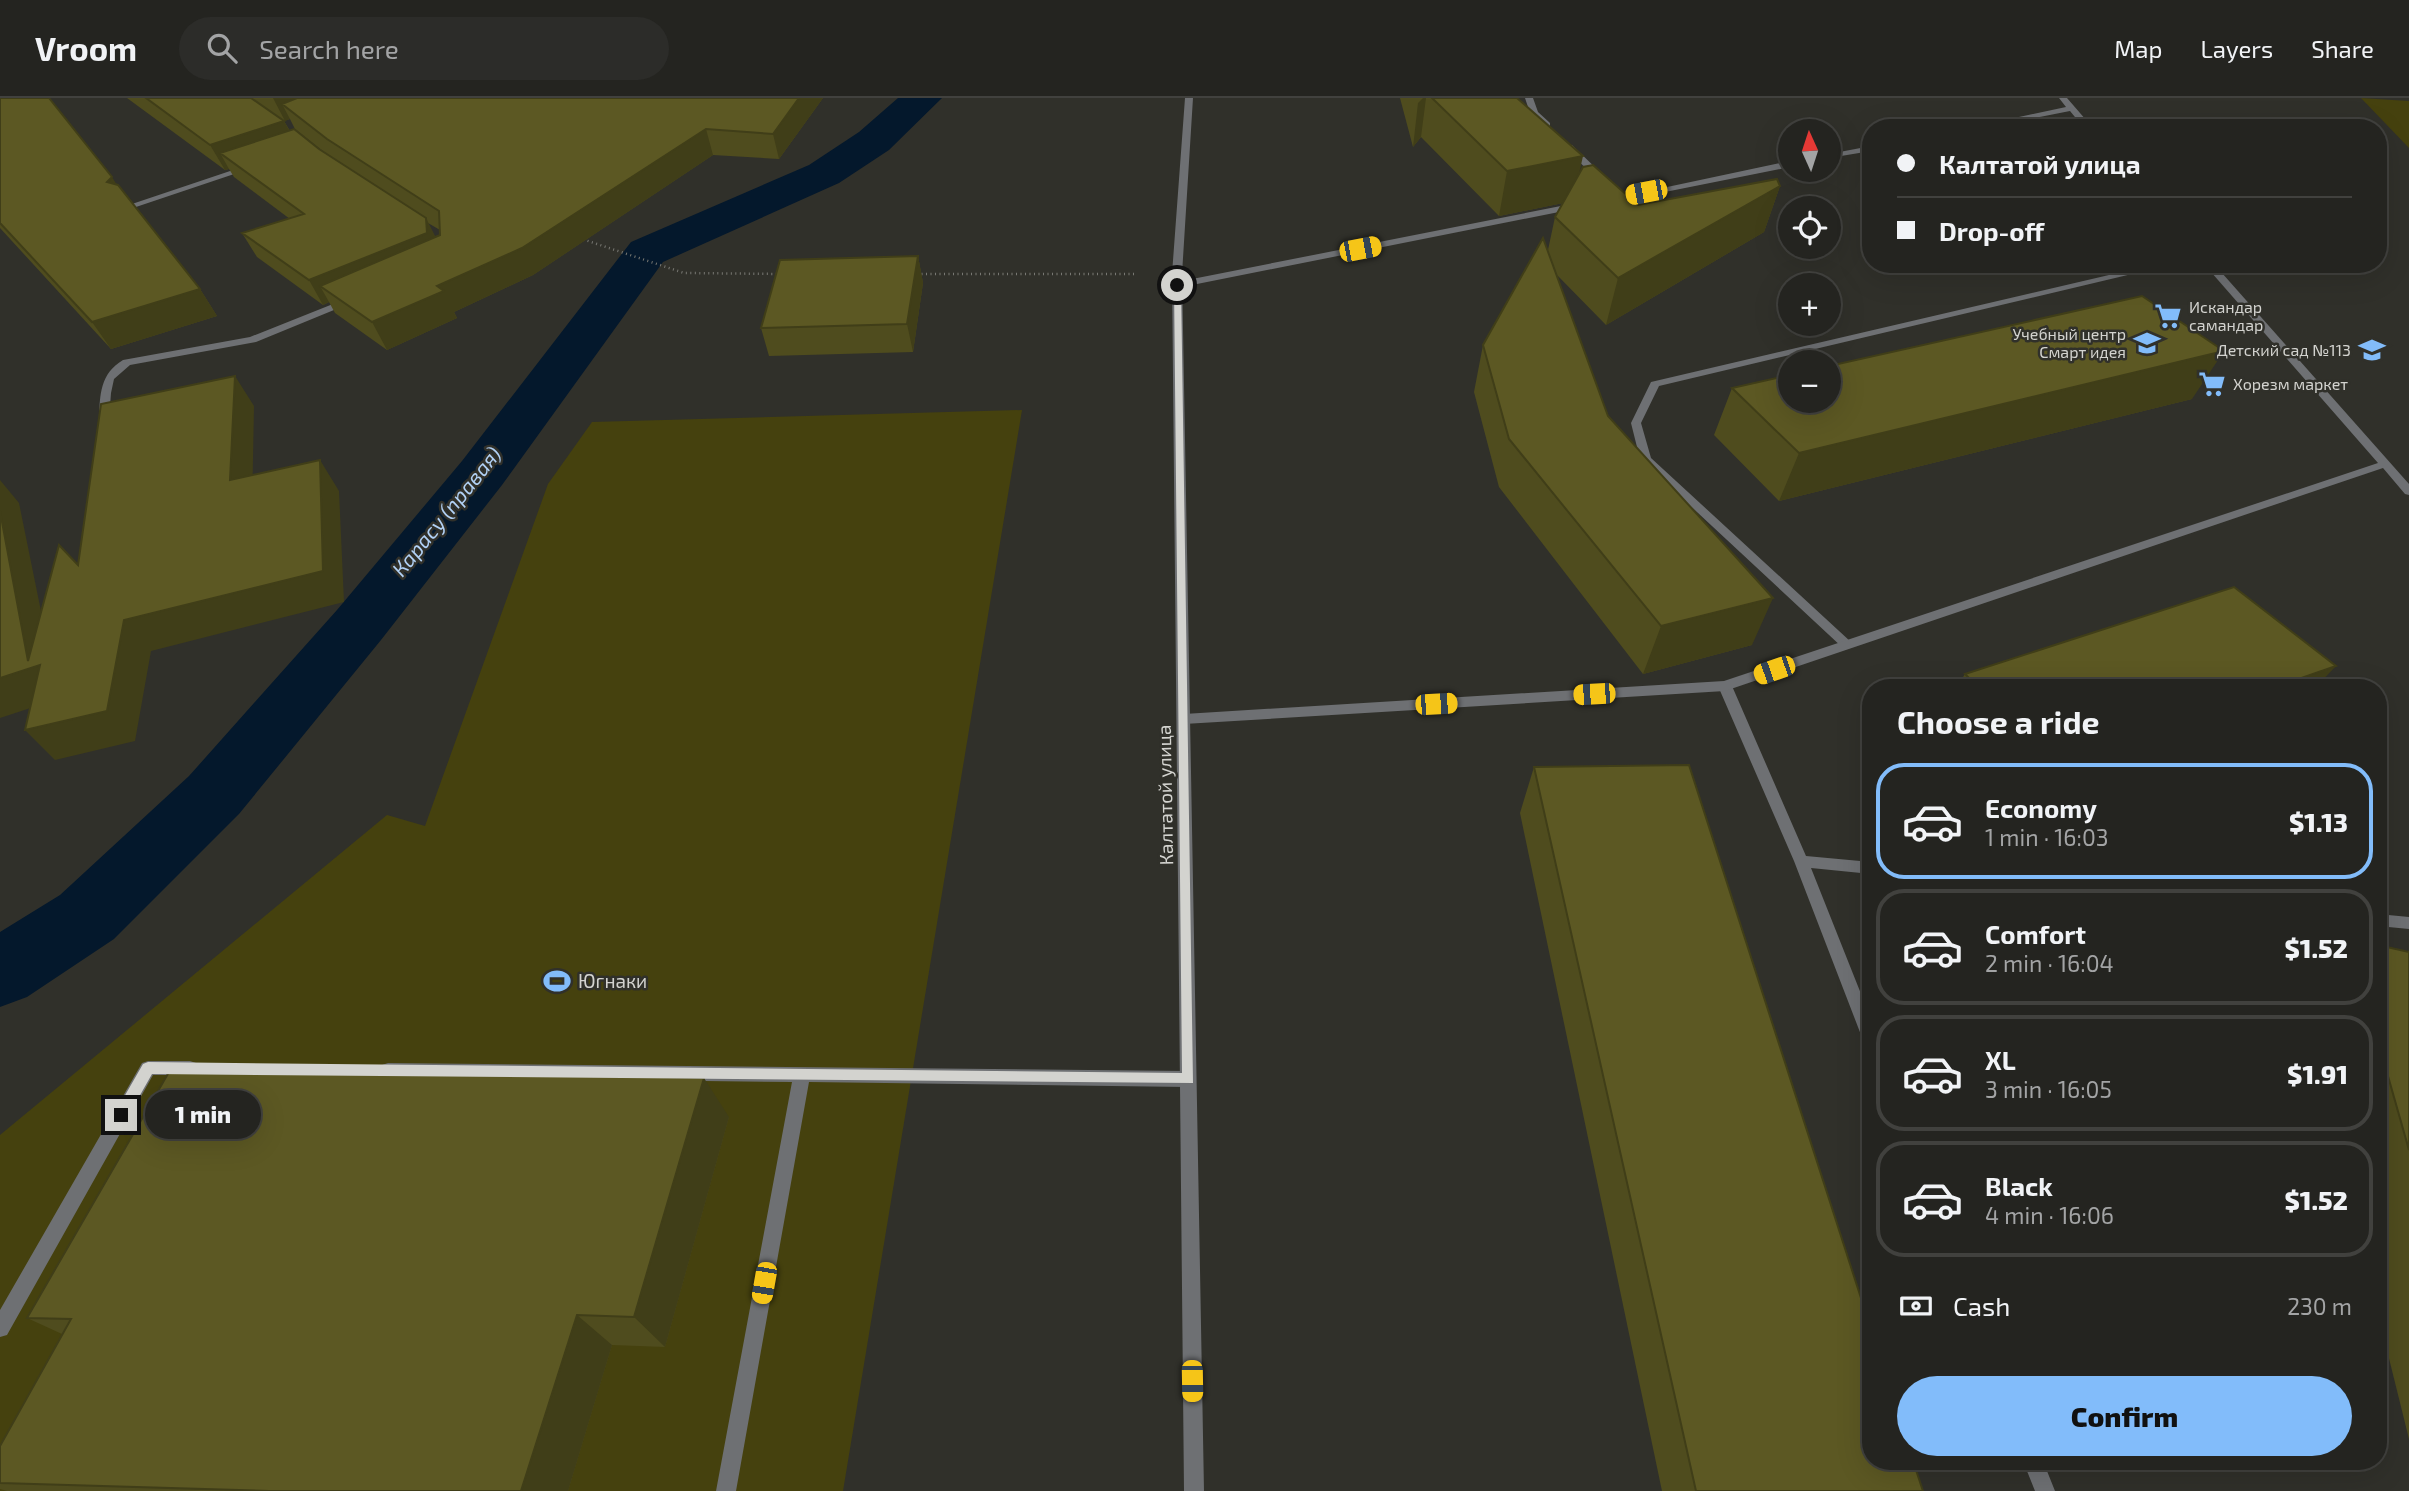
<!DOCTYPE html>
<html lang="en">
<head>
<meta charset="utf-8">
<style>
	:root { --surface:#242420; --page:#2c2c29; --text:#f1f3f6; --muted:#a3a4a5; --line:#41413e; --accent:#82bcfa }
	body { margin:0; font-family:"Exo 2",sans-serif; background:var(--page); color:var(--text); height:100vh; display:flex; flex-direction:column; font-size:26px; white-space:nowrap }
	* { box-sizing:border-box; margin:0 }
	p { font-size:23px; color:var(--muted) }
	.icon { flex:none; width:38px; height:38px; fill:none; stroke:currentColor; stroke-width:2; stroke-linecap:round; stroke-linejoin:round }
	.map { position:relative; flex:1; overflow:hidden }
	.panel { position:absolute; left:1862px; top:581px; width:525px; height:791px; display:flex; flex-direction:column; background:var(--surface); border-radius:28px; box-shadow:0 7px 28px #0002,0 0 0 2px var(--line) }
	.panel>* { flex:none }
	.banner { position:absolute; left:1862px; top:21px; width:525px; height:154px; border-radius:28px; box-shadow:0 7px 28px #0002,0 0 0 2px var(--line); display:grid; align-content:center; height:154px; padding:0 35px; background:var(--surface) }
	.needle { width:46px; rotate:357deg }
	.buttons { position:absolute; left:1778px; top:21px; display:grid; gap:14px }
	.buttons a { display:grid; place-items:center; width:63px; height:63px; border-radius:50%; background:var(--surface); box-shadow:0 7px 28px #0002,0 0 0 2px var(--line); font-size:35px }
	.end { position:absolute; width:32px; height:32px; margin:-16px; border:9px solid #d3d3cf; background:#111; box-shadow:0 0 0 4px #111 }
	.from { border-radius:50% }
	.bubble { position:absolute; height:49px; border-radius:24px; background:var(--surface); box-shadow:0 7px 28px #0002,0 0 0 2px var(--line); font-size:23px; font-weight:800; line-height:49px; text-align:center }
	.car { position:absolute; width:21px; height:42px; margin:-21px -10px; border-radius:9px; box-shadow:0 0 5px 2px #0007; background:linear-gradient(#f5c518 24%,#345 0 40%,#f5c518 0 76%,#345 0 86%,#f5c518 0) }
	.banner b { display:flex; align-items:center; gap:24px; height:66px; font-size:26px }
	.banner b+b { border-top:2px solid var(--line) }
	.banner i { width:18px; height:18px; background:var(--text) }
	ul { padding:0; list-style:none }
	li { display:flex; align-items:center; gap:21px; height:116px; margin:0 14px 10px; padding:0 21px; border:4px solid var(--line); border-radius:28px }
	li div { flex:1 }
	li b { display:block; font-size:26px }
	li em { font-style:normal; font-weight:800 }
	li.current { border-color:var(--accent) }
	li>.icon { width:63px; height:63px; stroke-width:1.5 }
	h2 { padding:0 35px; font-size:32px; line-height:84px }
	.pay { display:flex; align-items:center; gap:18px; height:77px; padding:0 35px; font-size:26px }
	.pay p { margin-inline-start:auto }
	.button { display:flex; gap:14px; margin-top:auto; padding:14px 35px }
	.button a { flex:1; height:80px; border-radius:42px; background:var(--accent); color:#111; font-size:28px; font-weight:800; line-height:80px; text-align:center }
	header { display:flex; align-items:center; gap:42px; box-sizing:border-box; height:98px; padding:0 35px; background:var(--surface); border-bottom:2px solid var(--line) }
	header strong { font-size:33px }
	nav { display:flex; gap:38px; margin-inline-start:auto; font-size:24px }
	.search { width:490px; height:63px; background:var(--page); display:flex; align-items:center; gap:18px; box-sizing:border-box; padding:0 24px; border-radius:38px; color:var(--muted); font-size:26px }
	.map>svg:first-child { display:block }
</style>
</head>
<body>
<header>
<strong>Vroom</strong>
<div class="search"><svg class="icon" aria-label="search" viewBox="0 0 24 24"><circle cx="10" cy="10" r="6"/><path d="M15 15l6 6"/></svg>Search here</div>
<nav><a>Map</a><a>Layers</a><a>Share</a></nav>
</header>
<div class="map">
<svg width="2409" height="1393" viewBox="0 0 2409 1393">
	<rect width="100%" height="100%" fill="#30302a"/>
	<path fill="#45410e" d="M2361,0L2409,3V50Z
		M1022,312L843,1393H0V1037L387,717L425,728L548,386L592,324Z"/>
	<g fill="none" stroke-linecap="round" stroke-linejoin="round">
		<path fill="#04182c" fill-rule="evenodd" d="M898,0H942L889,52L839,85L663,164L502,387L381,542L239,716L114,841L27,899L0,909V834L60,797L189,678L337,512L462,363L631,144L809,67L859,34Z"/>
		<path stroke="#787873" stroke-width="2.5" stroke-dasharray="1 3.5" stroke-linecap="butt" d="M579,140L684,175L782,176
			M917,176H1136"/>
		<path fill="#6e7073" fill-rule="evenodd" d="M1525,0H1533L1538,14L1550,25V29H1544L1530,15Z
			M1566,47H1572L1605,79V83H1599L1566,51Z
			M245,68L252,70L133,110L126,108Z
			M2156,166H2174L1659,288L1641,325L1651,360L1851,544L1853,547L1851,550H1843L1640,361L1631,325L1651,284Z
			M348,200L351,201V205L256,244L130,267L114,281L111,295L109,321L104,324L99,321C100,296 100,276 123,262L250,239Z
			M1725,583L1732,588L1806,758L1871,764V776L1811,770L1871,921V949L1865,947L1863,942L1794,763L1718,588Z
			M2378,816L2409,819V831L2378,828Z
			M148,963H190L196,965L198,970L196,975L190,977H153L7,1237L0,1239V1212L142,965Z
			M388,965L1188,973L1194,976L1196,981L1194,986L1188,989L809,984L736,1393H716L792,984L388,979L382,977L380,972L382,967Z
			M2023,1363H2043L2055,1393H2035Z"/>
		<path fill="#6e7073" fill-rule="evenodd" d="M2059,0H2067L2093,30H2084L2070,13L1985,30H1968L2066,9Z
			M1871,48V53L1829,60V56Z
			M1790,63V69L1610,105L1606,102Z
			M1576,105L1579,106V110L1177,190L1172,187L1177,184Z
			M2204,166H2214L2409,386V397L2405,396L2383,370L1725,593L1184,626L1177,621L1184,616L1724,583L2378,365Z"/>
		<path fill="#6e7073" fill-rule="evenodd" d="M1185,0H1193L1182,176L1204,1393H1184L1172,176Z"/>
	</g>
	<path fill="#4f4c1e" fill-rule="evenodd" d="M0,0L116,86L200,191L217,218L111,251L0,130Z
		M127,0H823L779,61L713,57L533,177L454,214L457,220L387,252L335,215L329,204L323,207L257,159L242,135L290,121L234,79L229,71L225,72ZM290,21L295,31L329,58L290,33L284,23ZM428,125L440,132V137L435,139Z
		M1400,0H1517L1578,78L1638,107L1780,88L1764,134L1606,227L1557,177L1608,318L1752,547L1643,576L1499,389L1474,294L1483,247L1548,152L1555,119L1563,105L1499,118L1421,39L1413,49Z
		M918,158L923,185L913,254L769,258L761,230Z
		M1732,290L2192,301L1779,403L1714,337Z
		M1965,576L2315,590H1956Z
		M1534,669L1923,1393H1662L1520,715Z
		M2378,847L2409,854V1341L2378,1216Z
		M729,1019L665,1249L612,1247L568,1393H7L0,1391V1348L62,1236L27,1220Z"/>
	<path fill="#403e18" d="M273,0H350L282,6L290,21L285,23Z
		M799,0H823L779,61L773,36Z
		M1423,0H1426L1421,39L1413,49L1418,5Z
		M284,23L298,48L220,55L229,71L225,72L210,47Z
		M706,31L713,57L533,177L454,214L457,220L387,252L372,224L437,188Z
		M1583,58L1573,103L1499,118L1507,73Z
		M112,79L128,105L107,84Z
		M1780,88L1764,134L1606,227L1618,180Z
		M426,120L438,144L320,188L329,204L323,207L309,182Z
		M918,158L923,185L913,254L907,226Z
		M200,191L217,218L111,251L92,224Z
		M2224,253L2192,301L1779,403L1799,355Z
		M235,278L254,308L252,413L230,382Z
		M320,362L339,393L344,504L151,553L135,643L55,662L25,632L124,522Z
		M0,382L19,405L55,582L70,597L0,620Z
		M1773,500L1752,547L1643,576L1661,528Z
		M2336,568L2315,590H2272Z
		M704,980L729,1019L665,1249L634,1219Z
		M577,1217L612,1247L568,1393H521Z"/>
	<path fill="#5c5823" stroke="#403e18" stroke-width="2" d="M0,0H49L112,79L107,84L118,87L200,191L92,224L0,125Z
		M146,0H251L284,23L210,47Z
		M297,0H799L773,36L706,31L522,150L437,188L444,193L372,224L320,188L440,137L439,113L327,41L282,6Z
		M1432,0H1517L1583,58L1507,73Z
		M294,31L319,51L426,120L427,135L309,182L242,135L304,116L220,55Z
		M1593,67L1638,107L1777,81L1780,88L1618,180L1555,119L1583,69Z
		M1543,140L1608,318L1773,500L1661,528L1509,341L1483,247Z
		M918,158L907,226L761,230L780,162Z
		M2142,198L2224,253L1799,355L1732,290L1790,277V303H1829V268Z
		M235,278L230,382L320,362L323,473L124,522L107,613L25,632L40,567L0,580V413L28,563L59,447L78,467L101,306Z
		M2234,489L2336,568L2272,590H1979L1965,576Z
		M1689,667L1871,1231V1363H1913L1923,1393H1696L1534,669Z
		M2378,847L2409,854V1052L2378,943Z
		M173,967L704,980L634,1219L577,1217L521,1393H269L0,1385V1348L71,1221L27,1220Z"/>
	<path fill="#d3d3cf" d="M1174,186L1181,187L1193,985L152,976L126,1022H116V1013L143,966L148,964L1182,975Z"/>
	<defs>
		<g id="supermarket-bare" transform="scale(2.1)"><path d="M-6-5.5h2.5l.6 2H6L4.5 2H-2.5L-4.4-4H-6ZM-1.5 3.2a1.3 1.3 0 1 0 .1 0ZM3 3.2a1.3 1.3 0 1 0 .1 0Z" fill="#82bcfa" stroke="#30302a" stroke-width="2.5" paint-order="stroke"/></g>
		<g id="school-bare" transform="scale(2.1)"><path d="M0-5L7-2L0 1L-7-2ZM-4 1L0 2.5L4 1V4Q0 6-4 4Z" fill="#82bcfa" stroke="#30302a" stroke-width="2.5" paint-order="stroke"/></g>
		<g id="stadium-bare" transform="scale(2.1)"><path d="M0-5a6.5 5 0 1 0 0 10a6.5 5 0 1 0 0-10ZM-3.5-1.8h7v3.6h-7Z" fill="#82bcfa" stroke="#30302a" stroke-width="2.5" paint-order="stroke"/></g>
	</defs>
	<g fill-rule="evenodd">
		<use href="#supermarket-bare" x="2168" y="218"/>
		<use href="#school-bare" x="2147" y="245"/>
		<use href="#school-bare" x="2372" y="252"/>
		<use href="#supermarket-bare" x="2212" y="286"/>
		<use href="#stadium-bare" x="557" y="883"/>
	</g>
	<g text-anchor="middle" stroke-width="5" stroke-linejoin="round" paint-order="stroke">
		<g font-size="16" fill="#d3d3cf" stroke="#30302a" text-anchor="start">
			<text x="2189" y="215">Искандар<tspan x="2189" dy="18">самандар</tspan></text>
			<text x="2126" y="242" text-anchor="end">Учебный центр<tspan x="2126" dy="18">Смарт идея</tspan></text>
			<text x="2351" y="258" text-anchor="end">Детский сад №113</text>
			<text x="2233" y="292">Хорезм маркет</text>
		</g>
		<g font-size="19" fill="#d3d3cf" stroke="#30302a">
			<text transform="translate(1165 697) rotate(-91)" y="7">Калтатой улица</text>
		</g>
		<g font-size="19" fill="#d3d3cf" stroke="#30302a" text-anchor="start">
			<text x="578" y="890">Югнаки</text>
		</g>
		<g font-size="21" font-style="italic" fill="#b1d1f5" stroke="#30302a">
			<text transform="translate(447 414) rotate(-51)" y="7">Карасу (правая)</text>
		</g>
	</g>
</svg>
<div class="buttons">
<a><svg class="needle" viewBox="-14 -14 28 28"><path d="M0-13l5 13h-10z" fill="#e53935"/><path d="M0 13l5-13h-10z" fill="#a3a4a5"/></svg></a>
<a><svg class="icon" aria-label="locate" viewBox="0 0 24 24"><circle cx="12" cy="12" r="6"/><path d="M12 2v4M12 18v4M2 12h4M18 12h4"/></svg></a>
<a>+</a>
<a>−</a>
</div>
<i class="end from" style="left:1177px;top:187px"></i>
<i class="end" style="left:121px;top:1017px"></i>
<div class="bubble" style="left:145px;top:992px;width:116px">1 min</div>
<i class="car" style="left:1646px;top:94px;rotate:259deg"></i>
<i class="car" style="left:1360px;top:151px;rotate:79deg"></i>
<i class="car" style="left:1774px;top:572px;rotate:251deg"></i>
<i class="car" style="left:1594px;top:596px;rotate:267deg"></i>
<i class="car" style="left:1436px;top:606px;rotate:87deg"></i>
<i class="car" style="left:764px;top:1185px;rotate:190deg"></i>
<i class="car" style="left:1192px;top:1283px;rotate:179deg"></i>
<div class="banner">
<b><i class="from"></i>Калтатой улица</b>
<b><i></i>Drop-off</b>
</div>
<section class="panel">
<h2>Choose a ride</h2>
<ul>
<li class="current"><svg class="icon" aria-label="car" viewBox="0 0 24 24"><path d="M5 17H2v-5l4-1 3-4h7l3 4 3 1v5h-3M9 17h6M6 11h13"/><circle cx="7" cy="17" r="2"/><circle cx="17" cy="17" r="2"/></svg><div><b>Economy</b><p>1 min · 16:03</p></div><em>$1.13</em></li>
<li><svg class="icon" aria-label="car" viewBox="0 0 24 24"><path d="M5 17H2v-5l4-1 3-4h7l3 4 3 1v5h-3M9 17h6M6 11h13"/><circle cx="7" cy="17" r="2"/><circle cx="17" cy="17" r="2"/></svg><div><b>Comfort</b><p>2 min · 16:04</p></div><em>$1.52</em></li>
<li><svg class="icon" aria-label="car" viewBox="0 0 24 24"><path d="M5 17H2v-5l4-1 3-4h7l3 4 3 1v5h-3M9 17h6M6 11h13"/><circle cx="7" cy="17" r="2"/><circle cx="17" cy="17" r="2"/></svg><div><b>XL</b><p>3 min · 16:05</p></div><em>$1.91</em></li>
<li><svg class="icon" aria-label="car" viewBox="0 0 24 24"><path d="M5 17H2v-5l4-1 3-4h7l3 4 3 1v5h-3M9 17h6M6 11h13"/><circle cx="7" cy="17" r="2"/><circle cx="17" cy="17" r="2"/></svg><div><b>Black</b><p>4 min · 16:06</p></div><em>$1.52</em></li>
</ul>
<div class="pay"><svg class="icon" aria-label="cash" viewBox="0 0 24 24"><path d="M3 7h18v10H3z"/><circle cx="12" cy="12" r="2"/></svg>Cash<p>230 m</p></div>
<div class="button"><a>Confirm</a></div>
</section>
</div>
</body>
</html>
